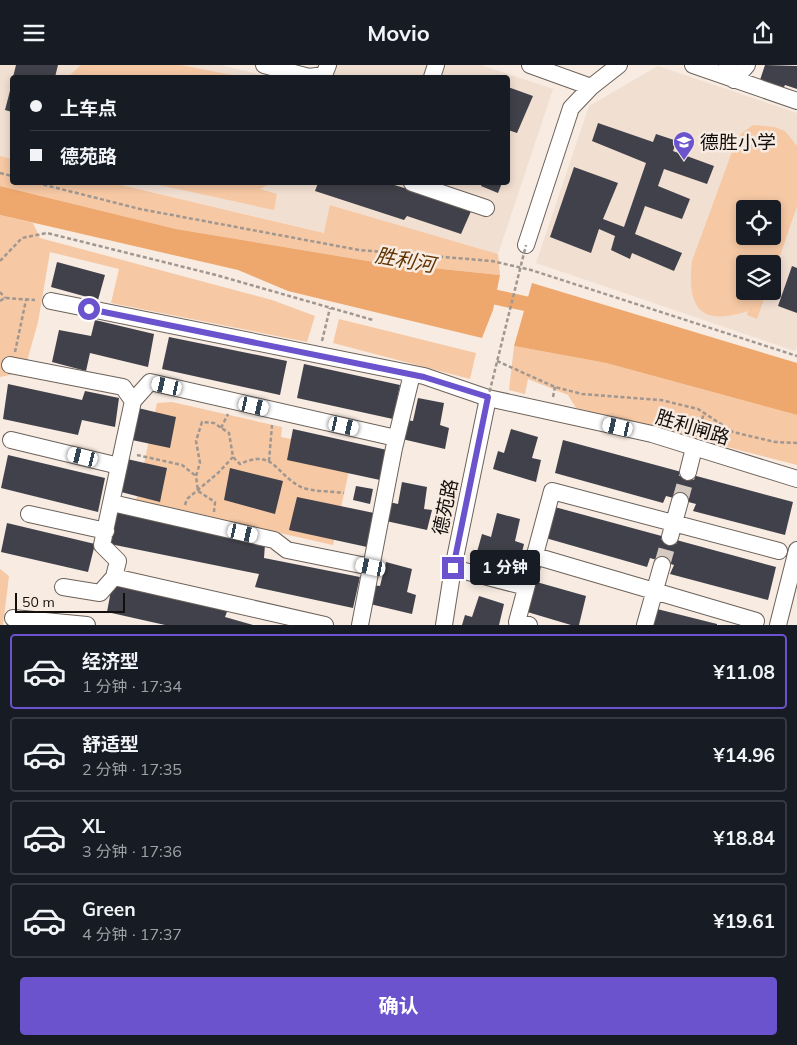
<!DOCTYPE html>
<html lang="zh">
<head>
<meta charset="utf-8">
<style>
	:root { --surface:#171b24; --page:#20242c; --text:#f1f3f6; --muted:#9ea1a6; --line:#363941; --accent:#6a53cc }
	body { margin:0; font-family:Mulish,"Noto Sans SC",sans-serif; background:var(--page); color:var(--text); height:100vh; display:flex; flex-direction:column; font-size:19px; white-space:nowrap }
	* { box-sizing:border-box; margin:0 }
	p { font-size:16px; color:var(--muted) }
	.icon { flex:none; width:28px; height:28px; fill:none; stroke:currentColor; stroke-width:2; stroke-linecap:round; stroke-linejoin:round }
	.map { position:relative; height:560px; overflow:hidden }
	.drawer { display:flex; flex-direction:column; background:var(--surface); flex:1 }
	.drawer>* { flex:none }
	.top-card { position:absolute; left:10px; top:10px; width:500px; height:110px; border-radius:5px; box-shadow:0 2px 8px #0003; display:grid; align-content:center; height:110px; padding:0 20px; background:var(--surface) }
	.tools { position:absolute; left:736px; top:135px; display:grid; gap:10px }
	.tools a { display:grid; place-items:center; width:45px; height:45px; border-radius:5px; background:var(--surface); box-shadow:0 2px 8px #0003; font-size:25px }
	.scale { position:absolute; left:15px; bottom:12px; width:110px; box-sizing:border-box; padding-left:5px; border:2px solid #130f0c; border-top:0; font-size:14px; line-height:18px; white-space:nowrap; color:#130f0c; -webkit-text-stroke:4px #f7ebe2; paint-order:stroke }
	.end { position:absolute; width:22px; height:22px; margin:-11px; border:6px solid #6a53cc; background:#fff; box-shadow:0 0 0 2px #fff }
	.from { border-radius:50% }
	.bubble { position:absolute; height:35px; border-radius:5px; background:var(--surface); box-shadow:0 2px 8px #0003; font-size:16px; font-weight:700; line-height:35px; text-align:center }
	.car { position:absolute; width:15px; height:30px; margin:-15px -8px; border-radius:6px; box-shadow:0 0 4px 1px #0007; background:linear-gradient(#fff 24%,#345 0 40%,#fff 0 76%,#345 0 86%,#fff 0) }
	.top-card b { display:flex; align-items:center; gap:18px; height:48px; font-size:19px }
	.top-card b+b { border-top:1px solid var(--line) }
	.top-card i { width:12px; height:12px; background:var(--text) }
	ul { padding:9px 0 0; list-style:none }
	li { display:flex; align-items:center; gap:15px; height:75px; margin:0 10px 8px; padding:0 10px; border:2px solid var(--line); border-radius:5px }
	li div { flex:1 }
	li b { display:block; font-size:19px }
	li em { font-style:normal; font-weight:700 }
	li.active { border-color:var(--accent) }
	li>.icon { width:45px; height:45px; stroke-width:1.5 }
	.button { display:flex; gap:10px; margin-top:auto; padding:10px 20px }
	.button a { flex:1; height:58px; border-radius:5px; background:var(--accent); color:#fff; font-size:20px; font-weight:700; line-height:58px; text-align:center }
	header { display:flex; justify-content:space-between; align-items:center; height:65px; padding:0 20px; background:var(--surface); font-size:22px; font-weight:700 }
	.map>svg:first-child { display:block }
</style>
</head>
<body>
<header><svg class="icon" aria-label="menu" viewBox="0 0 24 24"><path d="M4 6h16M4 12h16M4 18h16"/></svg>Movio<svg class="icon" aria-label="share" viewBox="0 0 24 24"><path d="M12 15V3M7 8l5-5 5 5M5 13v7h14v-7"/></svg></header>
<div class="map">
<svg width="797" height="560" viewBox="0 0 797 560">
	<rect width="100%" height="100%" fill="#f7ebe2"/>
	<path fill="#f1dfd1" fill-rule="evenodd" d="M0,0H221L271,12H12V94L0,91Z
		M336,0H481L553,24L498,189L331,140L325,168L113,118H508V12H332Z
		M658,1L797,48V280L795,286L536,198L589,41ZM745,144H772V171H745ZM745,199H772V226H745Z"/>
	<path fill="#f6c8a4" fill-rule="evenodd" d="M81,0H181L242,12H68Z
		M753,60L774,62L785,66L797,81V141L773,211L772,199H745V226H767L757,254L747,250L748,246C699,262 687,242 692,196L736,76L742,68ZM745,144H772V171H745Z
		M0,91L12,94V118H113L324,168L330,140L498,189L500,210L374,197L176,164L0,121Z
		M150,118H271L260,124L277,129L274,145Z
		M0,150L33,158L40,173L272,235L315,251L307,277L111,238L119,204L50,187L38,257L24,307L0,312Z
		M339,254L476,288L470,314L333,278Z
		M514,281L606,298L797,350V400L576,343L568,330L528,314L525,329L509,325Z
		M172,337L282,362L281,372L353,387L333,480L136,436L157,338Z
		M0,504L9,511L3,560H0Z"/>
	<path fill="#eea86d" d="M0,121L176,164L374,197L500,210L493,245L482,273L288,226L238,205L0,150Z
		M532,218L797,298V350L606,298L514,281Z"/>
	<g fill="none" stroke-linecap="round" stroke-linejoin="round">
		<path stroke="#eea86d" stroke-width="15" d="M476,228L546,243"/>
	</g>
	<path fill="#41414b" d="M16,0H58L55,12H13Z
		M765,0L797,1V24L785,20L782,26L759,18Z
		M12,18V47L5,45Z
		M508,22L533,31L517,68L508,65Z
		M598,58L653,77L656,69L677,76L673,86L714,101L707,119L664,104L658,121L690,134L682,154L645,141L635,169L682,188L674,206L632,188L630,194L611,185L615,171L599,164L591,188L550,172L574,102L618,118L603,154L624,162L646,98L592,76Z
		M318,118H388L472,144L461,169L407,151L404,155L315,126Z
		M482,118H502L498,128L481,121Z
		M57,197L105,210L98,235L51,222Z
		M792,201L797,203V248L778,241Z
		M95,255L154,269L148,302L90,288L86,306L52,297L59,265L91,271Z
		M169,272L287,296L280,330L162,304Z
		M304,299L400,320L393,354L297,333Z
		M8,319L82,335L85,326L119,333L115,362L82,355L78,370L3,354Z
		M418,333L444,338L440,360L449,363L445,384L402,374L406,355L413,356Z
		M138,343L176,352L170,383L132,375Z
		M293,364L387,385L380,415L287,395Z
		M511,364L538,372L532,393L541,395L536,417L493,404L498,386L504,388Z
		M563,375L793,437L785,470L693,446L696,439L666,431L663,438L555,408Z
		M8,390L105,413L98,447L1,423Z
		M127,394L167,403L160,437L121,427Z
		M230,403L283,416L275,449L224,435Z
		M402,417L427,422L424,444L432,445L427,465L386,456L389,437L398,439Z
		M356,421L373,424L370,439L353,435Z
		M297,432L374,448L367,482L289,465Z
		M551,441L776,502L768,535L670,509L674,500L650,493L647,502L542,472Z
		M116,446L265,479L264,493L360,512L353,543L255,522L259,509L110,479Z
		M497,448L520,454L515,476L524,479L519,499L477,487L482,469L491,472Z
		M7,458L95,479L88,507L1,487Z
		M386,497L412,504L407,527L416,530L412,549L370,539L373,520L380,521Z
		M533,516L586,531L579,560H571L524,546Z
		M112,520L228,544L225,552L253,560H165L107,547Z
		M479,531L504,539L499,560H462L465,550L472,552Z
		M657,544L717,559V560H653Z"/>
	<g fill="none" stroke-linecap="round" stroke-linejoin="round">
		<path stroke="#d5cac2" stroke-width="16" stroke-dasharray="16 8" stroke-linecap="butt" d="M680,436L688,407
			M662,500L670,472"/>
		<g stroke="#6c625a" stroke-width="18">
			<path id="minor" d="M264,0L309,12L324,10L328,0
				M530,0L591,22
				M693,0L797,36
				M727,0L734,15L747,0
				M432,12L436,0
				M412,118L486,143
				M526,180L571,43L591,22L619,0
				M51,236L424,311L488,333L652,369L797,414
				M10,300L123,322L133,336
				M11,375L119,401
				M688,407L694,383
				M112,438L274,475L287,485L371,502
				M29,449L106,466
				M670,472L680,436
				M535,491L756,556
				M453,503L526,522
				M114,512L118,496L102,480L133,336L150,317L396,373
				M63,522L100,528L114,512L325,560
				M13,553L87,560
				M360,560L394,383L412,309
				M444,560L453,503L488,333
				M529,560L517,557L552,426L779,486
				M645,560L662,500
				M778,560L797,485"/>
		</g>
		<path stroke="#a09791" stroke-width="2.5" stroke-dasharray="4 2.5" stroke-linecap="butt" d="M0,108L12,111
			M37,118L140,144L359,185L492,196L531,205L797,291
			M0,196L22,173L47,168L216,210L373,255
			M0,227L5,233
			M0,236L5,233L35,235
			M322,276L330,243
			M15,287L26,235
			M497,296L555,322L582,329L661,335L698,344L733,367L775,377L797,378
			M553,332L555,322
			M221,363L228,349
			M699,367L704,347
			M137,390L182,400L196,411
			M269,396L272,360
			M185,440L187,434L218,408L233,392
			M214,447L215,437L198,426L196,411L200,398L196,376L202,357L214,358L229,368L233,392L240,399C274,383 275,409 301,422C312,427 331,426 344,428"/>
		<use href="#minor" stroke="#fff" stroke-width="16"/>
		<path stroke="#a09791" stroke-width="2.5" stroke-dasharray="4 2.5" stroke-linecap="butt" d="M488,333L526,180"/>
	</g>
	<g fill="none" stroke-linecap="round" stroke-linejoin="round">
		<path stroke="#6a53cc" stroke-width="6" d="M89,244L424,312L488,332L453,503"/>
	</g>
	<defs>
		<g id="school-pin" transform="scale(1.125)"><path d="M0 17L-7.5 6A9.5 9.5 0 1 1 7.5 6Z" fill="#6a53cc" stroke="#f7ebe2"/><path d="M0-5L7-2L0 1L-7-2ZM-4 1L0 2.5L4 1V4Q0 6-4 4Z" fill="#fff"/></g>
	</defs>
	<g fill-rule="evenodd">
		<use href="#school-pin" x="684" y="77"/>
	</g>
	<g text-anchor="middle" stroke-width="5" stroke-linejoin="round" paint-order="stroke">
		<g font-size="19" fill="#130f0c" stroke="#f7ebe2" text-anchor="start">
			<text x="700" y="84">德胜小学</text>
		</g>
		<g font-size="19" fill="#130f0c" stroke="#f7ebe2">
			<text transform="translate(693 362) rotate(17)" y="7">胜利闸路</text>
			<text transform="translate(445 442) rotate(-78)" y="7">德苑路</text>
		</g>
		<g font-size="20" font-style="italic" fill="#603302" stroke="#f7ebe2">
			<text transform="translate(405 195) rotate(10)" y="7">胜利河</text>
		</g>
	</g>
</svg>
<div class="tools">
<a><svg class="icon" aria-label="locate" viewBox="0 0 24 24"><circle cx="12" cy="12" r="6"/><path d="M12 2v4M12 18v4M2 12h4M18 12h4"/></svg></a>
<a><svg class="icon" aria-label="layers" viewBox="0 0 24 24"><path d="M12 4l9 5-9 5-9-5zM3 14l9 5 9-5"/></svg></a>
</div>
<div class="scale">50 m</div>
<i class="end from" style="left:89px;top:244px"></i>
<i class="end" style="left:453px;top:503px"></i>
<div class="bubble" style="left:470px;top:485px;width:70px">1 分钟</div>
<i class="car" style="left:167px;top:321px;rotate:283deg"></i>
<i class="car" style="left:254px;top:341px;rotate:103deg"></i>
<i class="car" style="left:344px;top:361px;rotate:103deg"></i>
<i class="car" style="left:618px;top:362px;rotate:283deg"></i>
<i class="car" style="left:83px;top:392px;rotate:284deg"></i>
<i class="car" style="left:243px;top:468px;rotate:103deg"></i>
<i class="car" style="left:371px;top:502px;rotate:282deg"></i>
<div class="top-card">
<b><i class="from"></i>上车点</b>
<b><i></i>德苑路</b>
</div>
</div>
<section class="drawer">
<ul>
<li class="active"><svg class="icon" aria-label="car" viewBox="0 0 24 24"><path d="M5 17H2v-5l4-1 3-4h7l3 4 3 1v5h-3M9 17h6M6 11h13"/><circle cx="7" cy="17" r="2"/><circle cx="17" cy="17" r="2"/></svg><div><b>经济型</b><p>1 分钟 · 17:34</p></div><em>¥11.08</em></li>
<li><svg class="icon" aria-label="car" viewBox="0 0 24 24"><path d="M5 17H2v-5l4-1 3-4h7l3 4 3 1v5h-3M9 17h6M6 11h13"/><circle cx="7" cy="17" r="2"/><circle cx="17" cy="17" r="2"/></svg><div><b>舒适型</b><p>2 分钟 · 17:35</p></div><em>¥14.96</em></li>
<li><svg class="icon" aria-label="car" viewBox="0 0 24 24"><path d="M5 17H2v-5l4-1 3-4h7l3 4 3 1v5h-3M9 17h6M6 11h13"/><circle cx="7" cy="17" r="2"/><circle cx="17" cy="17" r="2"/></svg><div><b>XL</b><p>3 分钟 · 17:36</p></div><em>¥18.84</em></li>
<li><svg class="icon" aria-label="car" viewBox="0 0 24 24"><path d="M5 17H2v-5l4-1 3-4h7l3 4 3 1v5h-3M9 17h6M6 11h13"/><circle cx="7" cy="17" r="2"/><circle cx="17" cy="17" r="2"/></svg><div><b>Green</b><p>4 分钟 · 17:37</p></div><em>¥19.61</em></li>
</ul>
<div class="button"><a>确认</a></div>
</section>
</body>
</html>
